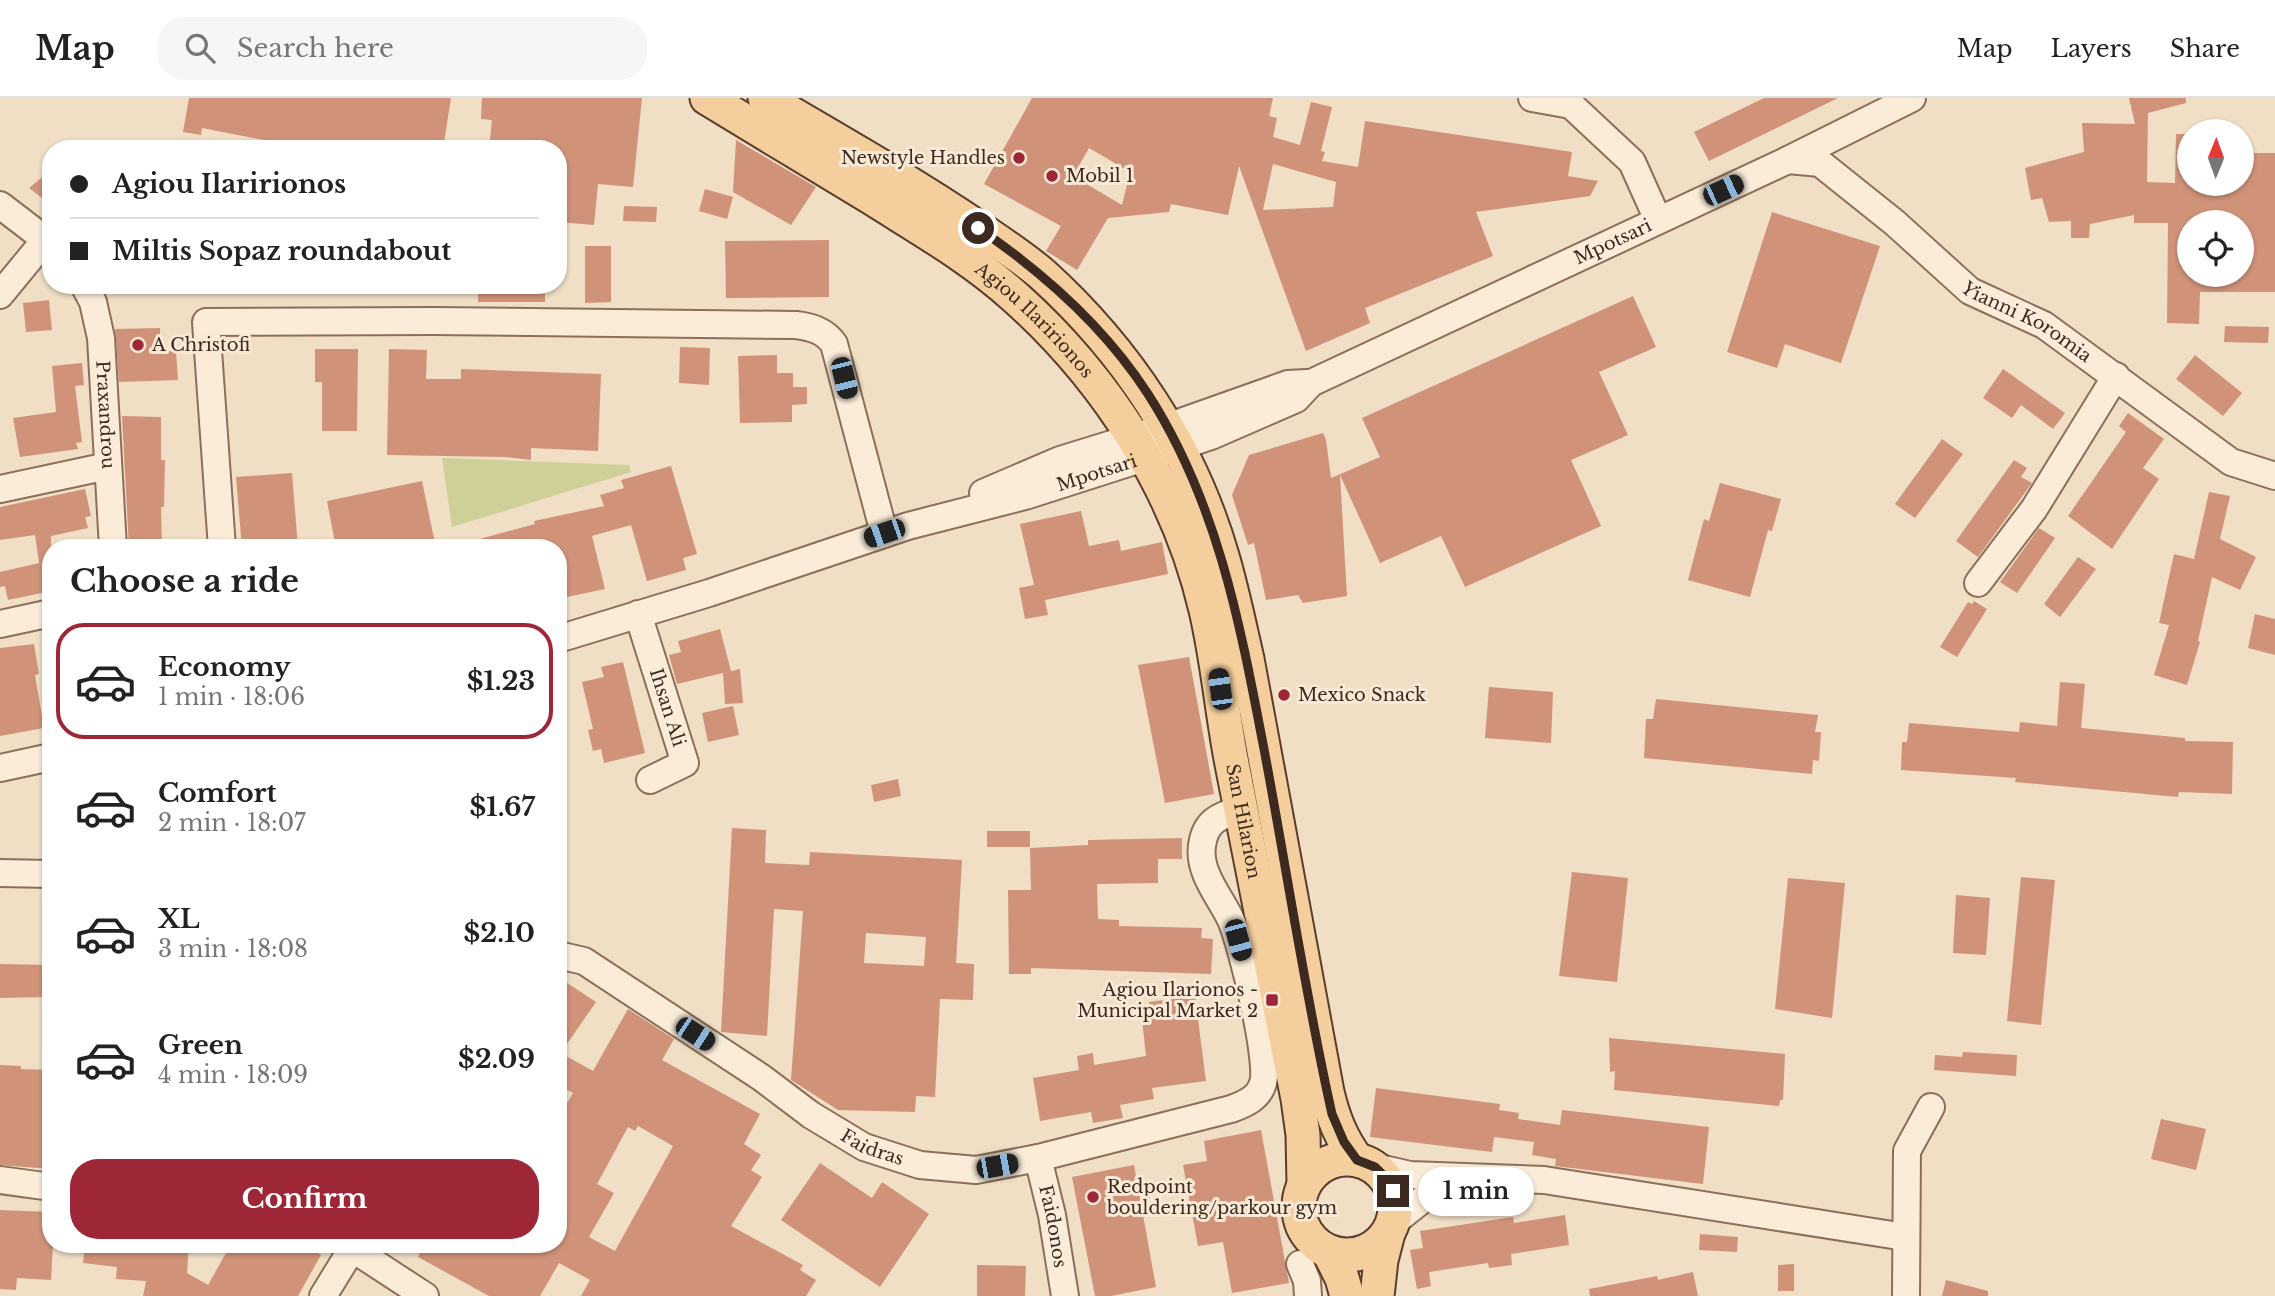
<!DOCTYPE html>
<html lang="en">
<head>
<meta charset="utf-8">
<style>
	:root { --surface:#fff; --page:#f6f6f6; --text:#222; --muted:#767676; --line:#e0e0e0; --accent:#9e2737 }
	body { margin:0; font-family:"Libre Baskerville",serif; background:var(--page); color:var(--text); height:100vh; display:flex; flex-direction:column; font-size:26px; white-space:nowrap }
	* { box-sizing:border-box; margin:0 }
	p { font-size:23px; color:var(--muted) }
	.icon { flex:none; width:38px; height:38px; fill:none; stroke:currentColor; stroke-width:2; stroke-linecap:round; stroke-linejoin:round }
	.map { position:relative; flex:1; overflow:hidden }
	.side { position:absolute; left:42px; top:441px; width:525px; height:714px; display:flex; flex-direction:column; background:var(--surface); border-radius:28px; box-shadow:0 2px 5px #0004 }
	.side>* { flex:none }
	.banner { position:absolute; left:42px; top:42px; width:525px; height:154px; border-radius:28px; box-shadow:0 2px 5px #0004; display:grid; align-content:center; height:154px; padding:0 28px; background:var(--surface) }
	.needle { width:46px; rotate:1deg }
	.controls { position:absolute; left:2177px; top:21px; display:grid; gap:14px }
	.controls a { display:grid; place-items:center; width:77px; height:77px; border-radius:50%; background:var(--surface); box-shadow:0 2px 5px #0004; font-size:35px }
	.end { position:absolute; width:32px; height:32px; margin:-16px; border:9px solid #3c291f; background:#fff; box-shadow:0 0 0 4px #fff }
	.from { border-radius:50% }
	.bubble { position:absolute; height:49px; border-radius:24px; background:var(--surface); box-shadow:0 2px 5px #0004; font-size:23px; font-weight:700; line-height:49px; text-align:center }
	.car { position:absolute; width:21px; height:42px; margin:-21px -10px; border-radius:9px; box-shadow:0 0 5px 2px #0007; background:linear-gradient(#222 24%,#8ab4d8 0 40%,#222 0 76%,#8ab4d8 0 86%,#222 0) }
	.banner b { display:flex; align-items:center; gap:24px; height:66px; font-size:26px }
	.banner b+b { border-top:2px solid var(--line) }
	.banner i { width:18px; height:18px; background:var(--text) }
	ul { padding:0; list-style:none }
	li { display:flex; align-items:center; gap:21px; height:116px; margin:0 14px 10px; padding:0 14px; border:4px solid transparent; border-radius:28px }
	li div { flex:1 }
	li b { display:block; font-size:26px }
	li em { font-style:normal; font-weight:700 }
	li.active { border-color:var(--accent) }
	li>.icon { width:63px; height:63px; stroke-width:1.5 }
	h2 { padding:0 28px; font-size:32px; line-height:84px }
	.cta { display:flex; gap:14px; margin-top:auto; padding:14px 28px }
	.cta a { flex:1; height:80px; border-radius:28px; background:var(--accent); color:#fff; font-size:28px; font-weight:700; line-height:80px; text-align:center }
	header { display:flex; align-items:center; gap:42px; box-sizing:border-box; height:98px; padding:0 35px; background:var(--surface); border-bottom:2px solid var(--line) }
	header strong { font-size:33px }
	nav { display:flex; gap:38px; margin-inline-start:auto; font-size:24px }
	.search { width:490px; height:63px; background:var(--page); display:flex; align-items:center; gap:18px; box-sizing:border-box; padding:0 24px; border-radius:28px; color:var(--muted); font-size:26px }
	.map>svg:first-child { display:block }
</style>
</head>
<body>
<header>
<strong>Map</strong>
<div class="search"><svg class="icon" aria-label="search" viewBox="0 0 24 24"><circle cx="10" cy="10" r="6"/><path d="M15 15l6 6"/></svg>Search here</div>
<nav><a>Map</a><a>Layers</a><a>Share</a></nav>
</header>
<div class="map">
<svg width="2275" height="1198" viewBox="0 0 2275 1198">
	<rect width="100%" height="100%" fill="#f0dec5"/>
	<path fill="#cfcf98" d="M442,360L629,367L631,374L452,429Z"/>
	<path fill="#d09379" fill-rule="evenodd" d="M189,0H451L443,51H311L202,30L201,37L183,34Z
		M482,0H642L633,89L598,86L594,127L558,124V51H489L492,22L481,21Z
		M1032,0H1273L1269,18L1277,20L1273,39L1300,47L1311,4L1332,9L1321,53L1325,54L1322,63L1358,69L1365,23L1572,54L1568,78L1598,83L1590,98L1476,114L1493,158L1365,210L1370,225L1306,253L1239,68L1228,117L1171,106L1169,114L1108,120L1077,172L1046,153L1061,128L984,86ZM1089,50L1130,74L1122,107L1073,78ZM1273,66L1336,84L1333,109L1263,112Z
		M1764,0H1838L1709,63L1694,34Z
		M2129,0H2186V5L2148,15L2147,84L2175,85L2176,36H2189V86H2242V55H2275V194H2200L2199,226L2167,225L2168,125H2134V117L2090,126L2089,140H2071V123L2049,124L2042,100L2031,102L2025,70L2084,54L2082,25L2135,26ZM2189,124H2242V177H2189Z
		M736,42L816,89L791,127L733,94Z
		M51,72V107L29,90Z
		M705,91L733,99L727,121L699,113Z
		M624,108L657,109L656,124L623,123Z
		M1772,114L1880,148L1841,265L1785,246L1777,270L1727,254Z
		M829,142V199L726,200L725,143Z
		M585,148H611V204L585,205Z
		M478,187H545V204H478Z
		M1633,198L1656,249L1599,274L1628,337L1571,362L1601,428L1465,489L1441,438L1380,465L1340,377L1347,498L1303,505L1298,497L1266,502L1254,445L1248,447L1232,397L1249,357L1323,335L1326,342L1331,380L1380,359L1362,320Z
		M49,202L52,232L26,234L23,205Z
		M2225,228L2269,229L2268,245L2224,244Z
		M160,230V253H176L178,282L119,284L115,231Z
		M680,249L710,250L709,287L679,285Z
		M315,251H358L357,333H322V284H315Z
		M389,251L427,252L426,281H461V271L601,276L598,353L531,350V362L506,359L387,357Z
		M777,257V275H793V289H807V306L792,307V324L740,325L738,258Z
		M2195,257L2242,295L2223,318L2176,281Z
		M82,265L84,287L75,288L82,344L76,345L78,351L20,359L13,320L56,314L52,268Z
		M2003,271L2065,315L2053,331L2021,307L2012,320L1983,300Z
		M2128,315L2164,341L2143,370L2159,381L2112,451L2068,418L2126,334L2119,328Z
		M122,318L161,319V362H165L164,409H161L162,450H129Z
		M1942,341L1963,356L1915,420L1895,406Z
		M2014,362L2027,370L2021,379L2032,385L1978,459L1956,443Z
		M671,368L697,456L683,460L686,472L647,483L631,427L592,438L605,491L562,500L558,484V450H466L465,445L535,426L534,423L604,408L600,397L624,390L621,382Z
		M292,375L298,450H242L236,379Z
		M422,383L436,450H336L327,403Z
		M1720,385L1781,401L1772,433L1768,432L1750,499L1688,482L1704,421L1709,423Z
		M85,391L91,418L85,419L88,430L51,438V493L8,502L5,488L0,489V474L39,465L35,437L0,442V409Z
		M2209,394L2230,398L2220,441L2256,459L2240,492L2212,479L2198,543L2200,544L2187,587L2154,577L2169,527L2159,525L2174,456L2194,461Z
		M1081,413L1089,448L1119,442L1121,453L1162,444L1168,476L1045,502L1048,517L1025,521L1019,490L1034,487L1020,426Z
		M2039,430L2055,440L2017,495L2000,484Z
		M2078,459L2096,471L2060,519L2044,506Z
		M1974,503L1987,511L1957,559L1940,549L1968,504L1972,506Z
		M2255,516L2275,521V557L2248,550Z
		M720,531L731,573L677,586L669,557L681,554L678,543Z
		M34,546L39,576L35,577L44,630L0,638V550Z
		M1189,559L1214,696L1165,705L1138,567Z
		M623,564L645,655L604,665L601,651L593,653L588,632L593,631L582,584L604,579L601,569Z
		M740,571L743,605L725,606L723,575Z
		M2060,584L2085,586L2081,630L2185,640V643L2233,644L2232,696L2179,694L2178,699L2015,684L2016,680L1901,672L1902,644H1907L1909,625L2019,634L2020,624L2057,628Z
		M1489,589L1553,594L1551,645L1485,640Z
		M1656,601L1818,617L1815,634H1821L1819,663L1813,662L1812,676L1644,660L1646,621H1653Z
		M733,608L739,637L708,644L702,615Z
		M898,681L901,698L874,704L871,687Z
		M732,730L766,732L765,765L809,767L810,754L962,762L956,865L974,866L973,902L940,901L935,999L916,998L915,1014L838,1012L791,982L803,813L774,811L767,938L721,934ZM866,835L926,839L924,868L864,865Z
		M987,733H1030V749H987Z
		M1182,740V761H1158V785L1097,786L1098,821L1119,822V828L1202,830L1201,840L1213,841L1211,876L1031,870V876H1009L1008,792H1031L1030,750L1088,747V742Z
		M1572,774L1628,780L1617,884L1559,878Z
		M2021,779L2055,782L2041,927L2007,923Z
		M1788,780L1845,785L1832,920L1775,911Z
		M1956,797L1990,800L1986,857L1953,855Z
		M0,866L51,867V899L0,900Z
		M558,879L596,904L558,959Z
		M1195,898L1206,983L1152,990L1154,1001L1120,1007L1123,1020L1093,1025L1091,1014L1040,1023L1033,980L1079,972L1077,958L1093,955L1094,967L1146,958L1142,921L1151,920L1149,904Z
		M628,911L674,941L662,962L760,1016L744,1046L761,1057L751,1072L762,1079L731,1128L803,1167L800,1172L816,1182L806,1198H581L590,1182L559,1165L540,1198H489L418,1159L425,1146H558V1020L573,995L558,987V972L566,958L593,973ZM638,1028L673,1048L615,1153L589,1139L614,1095L597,1086L628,1029L635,1033Z
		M1609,940L1785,956L1783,1002H1780L1779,1008L1614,992L1615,973L1610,974Z
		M1963,954L2017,957L2016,978L1934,972L1935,957L1962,959Z
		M0,967L21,968V971L51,972V1071L0,1067Z
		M1376,990L1500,1006L1499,1012L1519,1015L1518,1021L1560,1027L1562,1012L1709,1029L1703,1086L1555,1068L1556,1061L1532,1057L1534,1044L1494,1039L1492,1054L1370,1039Z
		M2161,1021L2206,1031L2196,1072L2151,1061Z
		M1261,1032L1289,1185L1232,1195L1223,1144L1198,1148L1183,1067L1207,1063L1204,1043Z
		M820,1065L872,1100L882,1084L929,1116L880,1189L781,1122Z
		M1134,1067L1156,1189L1111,1198H1095L1072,1079Z
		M0,1112L51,1114V1146H53L51,1182L17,1180L16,1192L0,1191Z
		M1565,1117L1569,1147L1511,1156L1512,1167L1489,1170L1488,1165L1429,1174L1431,1188L1417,1191L1410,1152L1423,1150L1420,1133L1513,1119L1514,1125Z
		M1700,1136L1738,1139L1737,1154L1699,1152Z
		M85,1146H189L187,1175L208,1187L231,1146H323L318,1155L321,1157L298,1198H143L146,1183L116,1181L117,1169L83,1165Z
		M1794,1166V1193H1778V1167Z
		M977,1167L1026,1168L1025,1198H977Z
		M1693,1174L1698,1198H1590L1589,1191L1657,1178L1658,1182Z
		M1946,1182L1988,1193V1198H1942Z"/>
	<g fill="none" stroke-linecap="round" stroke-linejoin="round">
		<g stroke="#8c6f5a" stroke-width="30">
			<g id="minor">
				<path d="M1532,0L1571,7L1632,64L1658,122"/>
				<path id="s1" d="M1788,62L1820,65L1895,125L1970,193L2044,227L2231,364L2275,378"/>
				<path d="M0,107L51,146"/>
				<path id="s2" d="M84,187L93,204L101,240L113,450"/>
				<path d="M0,197L46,141"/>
				<path d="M0,391L108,368"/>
				<path d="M983,395L1060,362L1167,329L1288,286L1306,285"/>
				<path d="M222,450L206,224L433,223L796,227C812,229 825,233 834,246L884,435"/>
				<path d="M1978,485L2034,411L2116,278"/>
				<path id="s3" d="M638,516L685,665L650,682"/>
				<path d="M0,526L51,515"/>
				<path id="s4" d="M558,541L709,495L908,428L1025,398L1178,349L1211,338L1296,301L1311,285L1788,62L1912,0"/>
				<path d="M0,670L51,659"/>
				<path d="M0,775L51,776"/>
				<path id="s5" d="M558,857L584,863L762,980L811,1017L864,1049L920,1067L976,1072L1038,1060L1231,1011C1245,1006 1259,1000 1263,985C1270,963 1242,847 1231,822C1221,800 1198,775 1202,748C1205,723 1219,718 1241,711"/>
				<path id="s6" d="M1038,1060L1052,1117L1065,1198"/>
				<path d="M1375,1069L1410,1077L1544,1082L1905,1139"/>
				<path d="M0,1082L51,1089"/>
				<path d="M1394,1124L1427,1098L1465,1085"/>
				<path d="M353,1151L425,1198"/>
				<path d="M1300,1166L1307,1183L1308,1198"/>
				<path d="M323,1198L355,1146"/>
				<path d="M1906,1198L1907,1053L1931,1009"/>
			</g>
		</g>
		<g stroke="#5a3d2e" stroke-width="37">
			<g id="major">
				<path id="s7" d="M707,0C762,33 817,67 872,100C921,131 972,160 1015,199C1107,281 1178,392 1206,512C1218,563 1222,615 1232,666C1254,777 1276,889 1298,1001L1303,1037L1304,1086"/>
				<path d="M765,0C836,42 909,83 977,129C999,144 1022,159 1042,176C1126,252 1190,348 1222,458C1232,492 1239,526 1247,561L1327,994C1333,1020 1341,1040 1357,1062"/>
				<circle cx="1347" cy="1109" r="48"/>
				<path d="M1329,1154L1342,1180L1347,1198"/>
				<path d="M1377,1198L1381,1162L1388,1135"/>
			</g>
		</g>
		<use href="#minor" stroke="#faecd9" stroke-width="26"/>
		<use href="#major" stroke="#f4ce9c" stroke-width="33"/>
	</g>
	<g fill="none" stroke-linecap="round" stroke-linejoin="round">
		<path stroke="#3c291f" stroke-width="9" d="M978,130C1044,175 1104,228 1148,296C1218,405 1240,526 1264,651C1287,773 1305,896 1332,1016L1344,1044L1357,1062L1375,1069L1386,1080L1393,1093"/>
	</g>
	<g fill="#9e2737" stroke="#f7e9d5" stroke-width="2.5">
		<circle cx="1019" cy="60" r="7"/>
		<circle cx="1052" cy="78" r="7"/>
		<circle cx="138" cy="247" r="7"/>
		<circle cx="1284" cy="597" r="7"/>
		<rect x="1265" y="895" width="14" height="14" rx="3.5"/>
		<circle cx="1093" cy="1099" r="7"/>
	</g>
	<g text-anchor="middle" stroke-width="6" stroke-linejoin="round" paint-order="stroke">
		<g font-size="18" fill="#3c291f" stroke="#f7e9d5" text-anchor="start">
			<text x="1005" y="66" text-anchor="end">Newstyle Handles</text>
			<text x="1066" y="84">Mobil 1</text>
			<text x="152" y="253">A Christofi</text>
			<text x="1298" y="603">Mexico Snack</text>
			<text x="1258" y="898" text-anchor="end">Agiou Ilarionos -<tspan x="1258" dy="21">Municipal Market 2</tspan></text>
			<text x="1107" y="1095">Redpoint<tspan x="1107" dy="21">bouldering/parkour gym</tspan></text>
		</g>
		<g font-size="18" fill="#3c291f" stroke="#f7e9d5">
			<text dy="6" stroke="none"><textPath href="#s4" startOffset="1132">Mpotsari</textPath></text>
			<text dy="6" stroke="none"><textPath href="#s1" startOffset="294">Yianni Koromia</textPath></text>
			<text dy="6" stroke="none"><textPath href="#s7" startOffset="397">Agiou Ilaririonos</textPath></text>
			<text dy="6" stroke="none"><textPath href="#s2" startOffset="133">Praxandrou</textPath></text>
			<text dy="6" stroke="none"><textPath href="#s4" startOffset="564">Mpotsari</textPath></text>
			<text dy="6" stroke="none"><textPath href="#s3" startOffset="98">Ihsan Ali</textPath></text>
			<text dy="6" stroke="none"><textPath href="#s7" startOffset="954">San Hilarion</textPath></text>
			<text dy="6" stroke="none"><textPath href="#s5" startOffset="371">Faidras</textPath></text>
			<text dy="6" stroke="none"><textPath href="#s6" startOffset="70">Faidonos</textPath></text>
		</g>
	</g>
</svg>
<div class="controls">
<a><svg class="needle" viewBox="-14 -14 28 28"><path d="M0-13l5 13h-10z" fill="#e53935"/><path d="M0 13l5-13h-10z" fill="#767676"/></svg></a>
<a><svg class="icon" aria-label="locate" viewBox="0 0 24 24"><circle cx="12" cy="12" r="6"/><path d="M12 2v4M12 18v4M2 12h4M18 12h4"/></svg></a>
</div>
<i class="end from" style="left:978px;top:130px"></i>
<i class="end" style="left:1393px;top:1093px"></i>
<div class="bubble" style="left:1418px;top:1069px;width:116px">1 min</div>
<i class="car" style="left:1723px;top:92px;rotate:65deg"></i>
<i class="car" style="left:844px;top:280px;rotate:166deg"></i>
<i class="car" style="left:884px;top:435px;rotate:251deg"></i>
<i class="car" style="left:1220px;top:591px;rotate:352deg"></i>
<i class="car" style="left:1238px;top:842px;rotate:165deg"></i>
<i class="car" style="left:695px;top:936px;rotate:123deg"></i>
<i class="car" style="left:997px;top:1068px;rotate:80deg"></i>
<div class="banner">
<b><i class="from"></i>Agiou Ilaririonos</b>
<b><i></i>Miltis Sopaz roundabout</b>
</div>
<section class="side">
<h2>Choose a ride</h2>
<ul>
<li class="active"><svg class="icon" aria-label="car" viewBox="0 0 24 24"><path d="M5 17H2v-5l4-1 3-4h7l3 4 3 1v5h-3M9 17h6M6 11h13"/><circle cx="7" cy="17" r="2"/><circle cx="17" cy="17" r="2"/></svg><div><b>Economy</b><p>1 min · 18:06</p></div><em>$1.23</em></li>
<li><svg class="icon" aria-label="car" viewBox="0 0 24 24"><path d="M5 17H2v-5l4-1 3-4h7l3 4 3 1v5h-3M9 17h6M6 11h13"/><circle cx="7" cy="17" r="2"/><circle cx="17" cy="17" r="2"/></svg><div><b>Comfort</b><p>2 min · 18:07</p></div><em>$1.67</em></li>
<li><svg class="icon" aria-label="car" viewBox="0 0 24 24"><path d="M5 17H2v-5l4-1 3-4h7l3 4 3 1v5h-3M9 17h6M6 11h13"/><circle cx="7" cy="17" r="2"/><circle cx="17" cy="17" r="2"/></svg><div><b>XL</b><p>3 min · 18:08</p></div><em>$2.10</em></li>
<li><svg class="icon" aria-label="car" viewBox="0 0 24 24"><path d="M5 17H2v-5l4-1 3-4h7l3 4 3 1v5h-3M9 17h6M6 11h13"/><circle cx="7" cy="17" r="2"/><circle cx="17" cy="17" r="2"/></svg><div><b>Green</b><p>4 min · 18:09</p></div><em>$2.09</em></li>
</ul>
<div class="cta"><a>Confirm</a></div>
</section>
</div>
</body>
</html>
